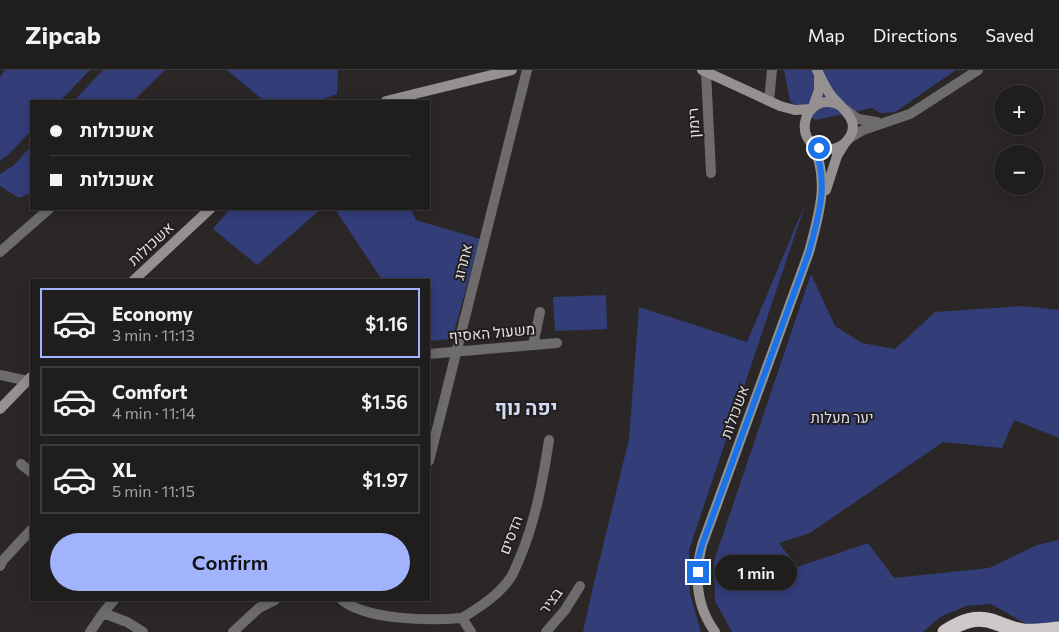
<!DOCTYPE html>
<html lang="en">
<head>
<meta charset="utf-8">
<style>
	:root { --surface:#201d1d; --page:#2d2a2a; --text:#f1f3f6; --muted:#a2a2a4; --line:#3d3b3b; --accent:#a1b3fd }
	body { margin:0; font-family:Commissioner,Heebo,sans-serif; background:var(--page); color:var(--text); height:100vh; display:flex; flex-direction:column; font-size:19px; white-space:nowrap }
	* { box-sizing:border-box; margin:0 }
	p { font-size:16px; color:var(--muted) }
	.icon { flex:none; width:28px; height:28px; fill:none; stroke:currentColor; stroke-width:2; stroke-linecap:round; stroke-linejoin:round }
	.map { position:relative; flex:1; overflow:hidden }
	.drawer { position:absolute; left:30px; top:209px; width:400px; height:322px; display:flex; flex-direction:column; background:var(--surface); border-radius:0px; box-shadow:0 2px 12px #0003,0 0 0 1px var(--line) }
	.drawer>* { flex:none }
	.hud { position:absolute; left:30px; top:30px; width:400px; height:110px; border-radius:0px; box-shadow:0 2px 12px #0003,0 0 0 1px var(--line); display:grid; align-content:center; height:110px; padding:0 20px; background:var(--surface) }
	.tools { position:absolute; left:994px; top:15px; display:grid; gap:10px }
	.tools a { display:grid; place-items:center; width:50px; height:50px; border-radius:50%; background:var(--surface); box-shadow:0 2px 12px #0003,0 0 0 1px var(--line); font-size:25px }
	.end { position:absolute; width:22px; height:22px; margin:-11px; border:6px solid #1a73e8; background:#fff; box-shadow:0 0 0 2px #fff }
	.from { border-radius:50% }
	.bubble { position:absolute; height:35px; border-radius:18px; background:var(--surface); box-shadow:0 2px 12px #0003,0 0 0 1px var(--line); font-size:16px; font-weight:600; line-height:35px; text-align:center }
	.hud b { display:flex; align-items:center; gap:18px; height:48px; font-size:19px }
	.hud b+b { border-top:1px solid var(--line) }
	.hud i { width:12px; height:12px; background:var(--text) }
	ul { padding:9px 0 0; list-style:none }
	li { display:flex; align-items:center; gap:15px; height:70px; margin:0 10px 8px; padding:0 10px; border:2px solid var(--line); border-radius:0px }
	li div { flex:1 }
	li b { display:block; font-size:19px }
	li em { font-style:normal; font-weight:600 }
	li.selected { border-color:var(--accent) }
	li>.icon { width:45px; height:45px; stroke-width:1.5 }
	.primary-button { display:flex; gap:10px; margin-top:auto; padding:10px 20px }
	.primary-button a { flex:1; height:58px; border-radius:30px; background:var(--accent); color:#111; font-size:20px; font-weight:600; line-height:58px; text-align:center }
	header { display:flex; align-items:center; gap:30px; box-sizing:border-box; height:70px; padding:0 25px; background:var(--surface); border-bottom:1px solid var(--line) }
	header strong { font-size:24px }
	nav { display:flex; gap:28px; margin-inline-start:auto; font-size:18px }
	.map>svg:first-child { display:block }
</style>
</head>
<body>
<header>
<strong>Zipcab</strong>
<nav><a>Map</a><a>Directions</a><a>Saved</a></nav>
</header>
<div class="map">
<svg width="1059" height="562" viewBox="0 0 1059 562">
	<rect width="100%" height="100%" fill="#2b2727"/>
	<path fill="#333d78" d="M5,0H90L60,31H31V61L9,84L0,91V7Z
		M103,0H165L133,31H74Z
		M227,0H338L337,24L318,31H264Z
		M784,0H956L895,42L880,43L872,38L815,50L790,31Z
		M31,76V123L19,128L0,116V104L14,95Z
		M806,132L689,480L690,524L701,562H583L592,521L629,369L639,237L747,272Z
		M230,139H321L257,195L213,159Z
		M335,139H411L416,150L480,169L452,269L429,271V210H382Z
		M811,204L835,256L862,273L895,279L935,242L1022,236L1059,240V368L1014,350L1002,378L943,372L810,463L779,473L797,497L868,473L894,508L989,498L1037,475L1059,470V551L1047,554L1028,555L991,534L966,536L940,547L923,562H732L715,531L714,491Z
		M606,225L607,259L555,261L553,227Z"/>
	<g fill="none" stroke-linecap="round" stroke-linejoin="round">
		<path stroke="#6d6b6b" stroke-width="10" d="M706,2L711,103
			M769,31L772,0
			M846,40L858,49L877,52
			M848,69L863,60L910,44L978,0
			M0,182L49,139
			M533,275L540,242
			M429,284L557,273
			M0,305L28,311
			M429,391L527,0
			M21,394L31,402
			M0,496L3,490L31,460
			M342,530C367,550 429,551 462,548L471,562
			M103,543L114,530
			M462,548C480,537 499,525 511,507C515,500 518,492 521,485C536,448 543,410 549,370
			M90,562L103,543L127,552L143,562
			M233,562L259,538L275,530
			M546,562L565,540L580,516"/>
		<path stroke="#949190" stroke-width="10" d="M702,0L780,36L795,40L812,39
			M817,0C821,8 825,17 830,24C840,38 865,51 846,72C840,78 833,80 825,79C789,74 805,17 841,36
			M386,31L512,0
			M813,37L819,20V8
			M826,120L837,86L845,73
			M134,210L210,139
			M0,339L31,307
			M715,562C696,536 694,506 702,475L809,182C819,144 830,112 813,74"/>
		<path stroke="#cec9c8" stroke-width="15" d="M945,562C962,551 977,545 997,553C1005,556 1014,560 1023,561C1035,562 1047,560 1059,559"/>
	</g>
	<g fill="none" stroke-linecap="round" stroke-linejoin="round">
		<path stroke="#1a73e8" stroke-width="6" d="M698,502V490L702,475L809,182C819,144 830,112 813,74L819,78"/>
	</g>
	<g text-anchor="middle" stroke-width="4" stroke-linejoin="round" paint-order="stroke">
		<g font-size="15" fill="#e0dddd" stroke="#211e1d">
			<text transform="translate(694 53) rotate(-93)" y="5">רימון</text>
			<text transform="translate(151 174) rotate(-43)" y="5">אשכולות</text>
			<text transform="translate(463 192) rotate(-76)" y="5">אתרוג</text>
			<text transform="translate(492 263) rotate(-5)" y="5">משעול האסיף</text>
			<text transform="translate(735 342) rotate(-70)" y="5">אשכולות</text>
			<text transform="translate(511 465) rotate(-69)" y="5">הדסים</text>
			<text transform="translate(551 531) rotate(-54)" y="5">בציר</text>
		</g>
		<g font-size="15" fill="#d7dcf0" stroke="#211e1d">
			<text x="842" y="353">יער מעלות</text>
		</g>
		<g font-size="20" font-weight="bold" fill="#d2daf6" stroke="#211e1d">
			<text x="526" y="345">יפה נוף</text>
		</g>
	</g>
</svg>
<div class="tools">
<a>+</a>
<a>−</a>
</div>
<i class="end from" style="left:819px;top:78px"></i>
<i class="end" style="left:698px;top:502px"></i>
<div class="bubble" style="left:715px;top:485px;width:82px">1 min</div>
<div class="hud">
<b><i class="from"></i>אשכולות</b>
<b><i></i>אשכולות</b>
</div>
<section class="drawer">
<ul>
<li class="selected"><svg class="icon" aria-label="car" viewBox="0 0 24 24"><path d="M5 17H2v-5l4-1 3-4h7l3 4 3 1v5h-3M9 17h6M6 11h13"/><circle cx="7" cy="17" r="2"/><circle cx="17" cy="17" r="2"/></svg><div><b>Economy</b><p>3 min · 11:13</p></div><em>$1.16</em></li>
<li><svg class="icon" aria-label="car" viewBox="0 0 24 24"><path d="M5 17H2v-5l4-1 3-4h7l3 4 3 1v5h-3M9 17h6M6 11h13"/><circle cx="7" cy="17" r="2"/><circle cx="17" cy="17" r="2"/></svg><div><b>Comfort</b><p>4 min · 11:14</p></div><em>$1.56</em></li>
<li><svg class="icon" aria-label="car" viewBox="0 0 24 24"><path d="M5 17H2v-5l4-1 3-4h7l3 4 3 1v5h-3M9 17h6M6 11h13"/><circle cx="7" cy="17" r="2"/><circle cx="17" cy="17" r="2"/></svg><div><b>XL</b><p>5 min · 11:15</p></div><em>$1.97</em></li>
</ul>
<div class="primary-button"><a>Confirm</a></div>
</section>
</div>
</body>
</html>
